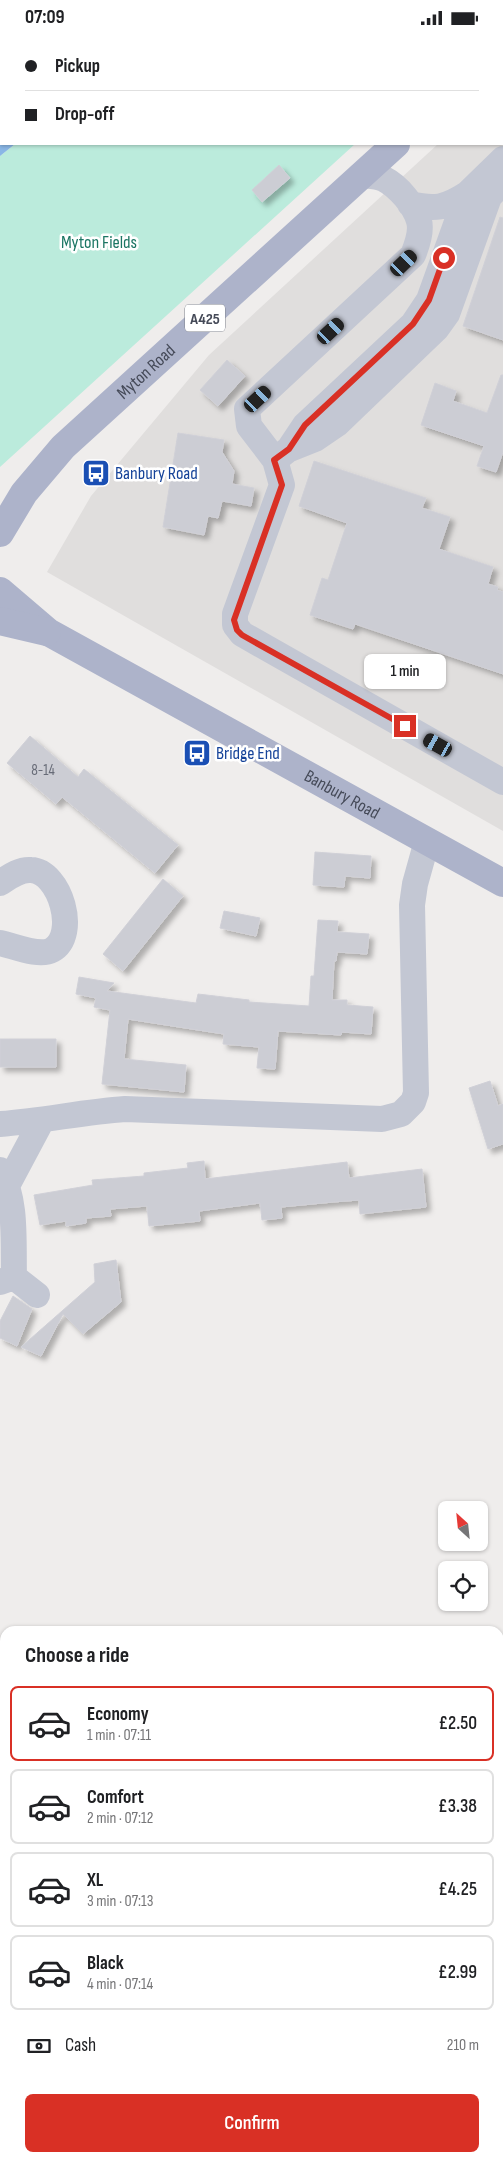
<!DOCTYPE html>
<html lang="en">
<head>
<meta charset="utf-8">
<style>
	:root { --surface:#fff; --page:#f6f6f6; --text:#202124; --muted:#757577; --line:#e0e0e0; --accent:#d93025 }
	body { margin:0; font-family:"Sofia Sans Condensed",sans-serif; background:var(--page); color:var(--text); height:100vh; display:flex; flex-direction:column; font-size:19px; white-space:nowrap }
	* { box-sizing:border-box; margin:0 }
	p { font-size:16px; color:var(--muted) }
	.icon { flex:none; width:28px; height:28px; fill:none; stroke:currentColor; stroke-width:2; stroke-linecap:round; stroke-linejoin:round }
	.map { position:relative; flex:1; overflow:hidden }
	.panel { position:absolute; left:0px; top:1591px; width:504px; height:536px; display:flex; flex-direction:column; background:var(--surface); border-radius:15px 15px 0 0; box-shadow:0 1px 4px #0004 }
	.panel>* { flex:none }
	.hud { position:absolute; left:0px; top:0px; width:504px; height:110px; box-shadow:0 1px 4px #0004; display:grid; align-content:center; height:110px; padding:0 25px; background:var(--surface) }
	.needle { width:32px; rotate:333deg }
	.fabs { position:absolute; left:438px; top:1466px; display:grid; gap:10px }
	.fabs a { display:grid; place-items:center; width:50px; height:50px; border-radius:8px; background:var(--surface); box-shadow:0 1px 4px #0004; font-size:25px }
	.end { position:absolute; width:22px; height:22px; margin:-11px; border:6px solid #d93025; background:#fff; box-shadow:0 0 0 2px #fff }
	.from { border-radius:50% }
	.bubble { position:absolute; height:35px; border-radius:8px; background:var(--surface); box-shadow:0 1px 4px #0004; font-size:16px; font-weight:600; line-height:35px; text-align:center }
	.car { position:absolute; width:15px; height:30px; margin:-15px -8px; border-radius:6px; box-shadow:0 0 4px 1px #0007; background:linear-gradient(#222 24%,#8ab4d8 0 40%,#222 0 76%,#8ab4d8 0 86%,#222 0) }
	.hud b { display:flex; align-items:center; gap:18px; height:48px; font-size:19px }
	.hud b+b { border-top:1px solid var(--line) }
	.hud i { width:12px; height:12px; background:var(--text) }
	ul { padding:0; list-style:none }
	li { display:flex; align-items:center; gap:15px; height:75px; margin:0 10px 8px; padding:0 15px; border:2px solid var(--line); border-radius:8px }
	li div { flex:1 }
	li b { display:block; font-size:19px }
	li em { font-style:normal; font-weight:600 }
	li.active { border-color:var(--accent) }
	li>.icon { width:45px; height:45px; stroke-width:1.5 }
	h2 { padding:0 25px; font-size:22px; line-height:60px }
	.pay { display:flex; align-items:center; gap:12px; height:55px; padding:0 25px; font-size:19px }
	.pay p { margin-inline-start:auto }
	.button { display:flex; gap:10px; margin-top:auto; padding:10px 25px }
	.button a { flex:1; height:58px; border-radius:8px; background:var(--accent); color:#fff; font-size:20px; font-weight:600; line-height:58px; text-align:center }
	.status { display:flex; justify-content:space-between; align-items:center; height:35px; padding:0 25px; background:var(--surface); direction:ltr }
	.status svg { height:14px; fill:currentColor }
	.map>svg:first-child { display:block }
</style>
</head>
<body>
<div class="status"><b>07:09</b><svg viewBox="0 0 49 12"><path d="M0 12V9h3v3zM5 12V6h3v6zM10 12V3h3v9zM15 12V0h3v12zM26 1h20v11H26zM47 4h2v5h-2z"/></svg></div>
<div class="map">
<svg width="503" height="2127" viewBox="0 0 503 2127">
	<defs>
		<filter id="shadow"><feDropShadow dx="4.5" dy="4.5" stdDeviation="2.5" flood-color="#0004"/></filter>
	</defs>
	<rect width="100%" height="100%" fill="#efedec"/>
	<path fill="#e0dedd" d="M503,50V796L47,537L91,461L209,320L438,109H502Z"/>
	<path fill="#bbebdc" d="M142,0H475L140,1Z
		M15,109H355L0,432V121Z"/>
	<path fill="#8ab7e6" d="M0,0H142L1,1V109H15L0,121Z"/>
	<path fill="#cccdd4" stroke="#d0d0d7" filter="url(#shadow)" d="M279,130L290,143L262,167L252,155Z
		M500,182L503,183V305L463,291Z
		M227,325L245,341L218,371L200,355Z
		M501,340H503V417L496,437L477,431L484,411L421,390L435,348L456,356L453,366L487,378Z
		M178,398L224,405L222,417L234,436L232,449L254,453L251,471L222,466L218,483L208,481L204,500L163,492Z
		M314,426L426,463L422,473L450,482L439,514L493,532L488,549L498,552L497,555L503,557V639L355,589L353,594L310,580L322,543L328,545L347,488L299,471Z
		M30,701L78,742L84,734L178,810L155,838L62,762L56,769L7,728Z
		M315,817L371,821L370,843L345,841L344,852L313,850Z
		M163,844L183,861L123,936L103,919Z
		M224,876L260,883L256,901L220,893Z
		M318,885L338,886L337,897L369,899L367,919L337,917L336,926H334L332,965H347V970L373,972L371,999L342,997L341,1000L278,996L275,1034L257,1033L259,1012L223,1009L224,999L128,984L124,1024L186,1030L184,1057L102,1049L110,975L94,972L96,963L76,959L79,942L114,948L107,956L196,968L198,959L249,965V967L309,971L311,941H314Z
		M0,1004H56V1032H0Z
		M490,1046L498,1071L503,1069V1109L488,1114L469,1053Z
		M204,1126L205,1144L347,1127L349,1143L422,1134L426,1172L360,1179L359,1165L333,1167L281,1172L282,1183L262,1185L260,1168L199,1176L200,1186L149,1191L147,1171L110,1174L111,1181L86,1183V1188L66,1191V1186L40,1190L34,1160L93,1150L92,1145L144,1141V1138L188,1133L187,1128Z
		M116,1225L121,1267L83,1299L63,1279L41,1321L21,1312L95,1247L94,1229Z
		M13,1261L32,1274L17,1311L0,1303V1286Z"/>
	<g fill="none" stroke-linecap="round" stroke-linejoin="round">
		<path stroke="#c3c7d3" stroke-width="26" d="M361,140C369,141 377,141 384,144C398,151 415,171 419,186C422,196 417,210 413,220L247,374L249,391L275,425L282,450L235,579V590L242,599L503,747
			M410,169C435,175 445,173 467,159
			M290,414L315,404L337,389L437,293L447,279L489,162L503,147
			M275,425L289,414L305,390L413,289L429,265L467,159L503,124
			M0,848C9,842 19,834 31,835C60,836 79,900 52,915C39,922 14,911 0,908
			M0,1089C42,1086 83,1077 125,1074L382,1084L401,1079L413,1067L416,1058L412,870L415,849L427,806
			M0,1135C17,1166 13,1206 14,1242
			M8,1149L41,1087
			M0,1247L14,1242L37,1260"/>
		<g stroke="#adb3ca" stroke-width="28">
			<path d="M502,13L503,12"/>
			<path id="s1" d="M0,498L24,458L63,412L396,109"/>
			<path id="s2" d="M0,556L48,597L503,848"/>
			<path d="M0,586L47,597"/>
		</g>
	</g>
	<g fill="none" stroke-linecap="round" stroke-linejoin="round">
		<path stroke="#d93025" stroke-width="6" d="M405,691L242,600L237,595L234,585L282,450L274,425L289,414L305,390L413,289L429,265L444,223"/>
	</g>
	<defs>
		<g id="bus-square" transform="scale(1.4375)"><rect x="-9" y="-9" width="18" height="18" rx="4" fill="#1a4fb4" stroke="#fff"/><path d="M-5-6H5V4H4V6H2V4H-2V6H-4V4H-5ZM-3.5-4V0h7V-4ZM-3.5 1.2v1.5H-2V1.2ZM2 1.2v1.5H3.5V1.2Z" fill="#fff"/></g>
	</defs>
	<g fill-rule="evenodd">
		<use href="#bus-square" x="96" y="438"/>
		<use href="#bus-square" x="197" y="718"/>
	</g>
	<g text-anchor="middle" stroke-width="5" stroke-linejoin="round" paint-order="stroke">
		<g font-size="15" fill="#676b77">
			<text x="43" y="740">8-14</text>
		</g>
		<rect fill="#fff" stroke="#7d808a" stroke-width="1" x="185" y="269.5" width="40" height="27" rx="4"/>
		<g font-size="16" font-weight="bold" fill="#454a58">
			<text x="205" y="289">A425</text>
		</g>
		<g font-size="18" fill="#1b7563" stroke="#fff">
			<text x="99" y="213">Myton Fields</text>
		</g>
		<g font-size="18" fill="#454a58" stroke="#fff">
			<text dy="6" stroke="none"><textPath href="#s1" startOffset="219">Myton Road</textPath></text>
			<text dy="6" stroke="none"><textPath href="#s2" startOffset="399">Banbury Road</textPath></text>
		</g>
		<g font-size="18" fill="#164399" stroke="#fff" text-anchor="start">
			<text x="115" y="444">Banbury Road</text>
			<text x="216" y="724">Bridge End</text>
		</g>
	</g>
</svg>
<div class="fabs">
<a><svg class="needle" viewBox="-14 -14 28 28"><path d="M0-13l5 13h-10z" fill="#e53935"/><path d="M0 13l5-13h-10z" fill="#757577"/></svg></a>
<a><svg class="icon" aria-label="locate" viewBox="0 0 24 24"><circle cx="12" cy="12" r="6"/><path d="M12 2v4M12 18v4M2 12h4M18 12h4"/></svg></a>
</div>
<i class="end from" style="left:444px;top:223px"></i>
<i class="end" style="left:405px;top:691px"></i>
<div class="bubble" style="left:364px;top:619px;width:82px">1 min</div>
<i class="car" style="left:404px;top:228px;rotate:46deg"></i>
<i class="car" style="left:331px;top:296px;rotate:47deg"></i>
<i class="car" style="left:258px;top:364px;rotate:47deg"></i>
<i class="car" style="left:438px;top:710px;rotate:299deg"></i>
<div class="hud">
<b><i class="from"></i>Pickup</b>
<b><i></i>Drop-off</b>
</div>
<section class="panel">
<h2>Choose a ride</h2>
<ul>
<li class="active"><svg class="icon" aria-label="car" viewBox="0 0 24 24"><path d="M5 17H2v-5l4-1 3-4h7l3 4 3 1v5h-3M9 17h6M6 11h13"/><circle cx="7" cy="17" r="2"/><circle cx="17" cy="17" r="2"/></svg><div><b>Economy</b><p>1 min · 07:11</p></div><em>£2.50</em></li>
<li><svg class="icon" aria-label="car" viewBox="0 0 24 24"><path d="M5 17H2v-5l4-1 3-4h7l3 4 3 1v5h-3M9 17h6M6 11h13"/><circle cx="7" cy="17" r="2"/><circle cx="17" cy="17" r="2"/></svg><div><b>Comfort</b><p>2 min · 07:12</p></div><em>£3.38</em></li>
<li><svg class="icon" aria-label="car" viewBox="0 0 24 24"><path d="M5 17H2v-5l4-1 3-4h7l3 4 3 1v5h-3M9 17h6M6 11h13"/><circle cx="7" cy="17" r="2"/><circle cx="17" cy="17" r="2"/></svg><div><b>XL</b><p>3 min · 07:13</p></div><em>£4.25</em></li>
<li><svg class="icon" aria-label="car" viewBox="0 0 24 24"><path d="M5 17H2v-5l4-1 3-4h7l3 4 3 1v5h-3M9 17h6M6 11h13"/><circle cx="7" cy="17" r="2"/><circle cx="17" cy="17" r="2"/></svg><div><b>Black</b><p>4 min · 07:14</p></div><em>£2.99</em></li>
</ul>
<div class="pay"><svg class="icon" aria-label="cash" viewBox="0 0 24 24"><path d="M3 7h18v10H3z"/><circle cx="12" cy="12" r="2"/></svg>Cash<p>210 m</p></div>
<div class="button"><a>Confirm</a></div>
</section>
</div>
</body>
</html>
